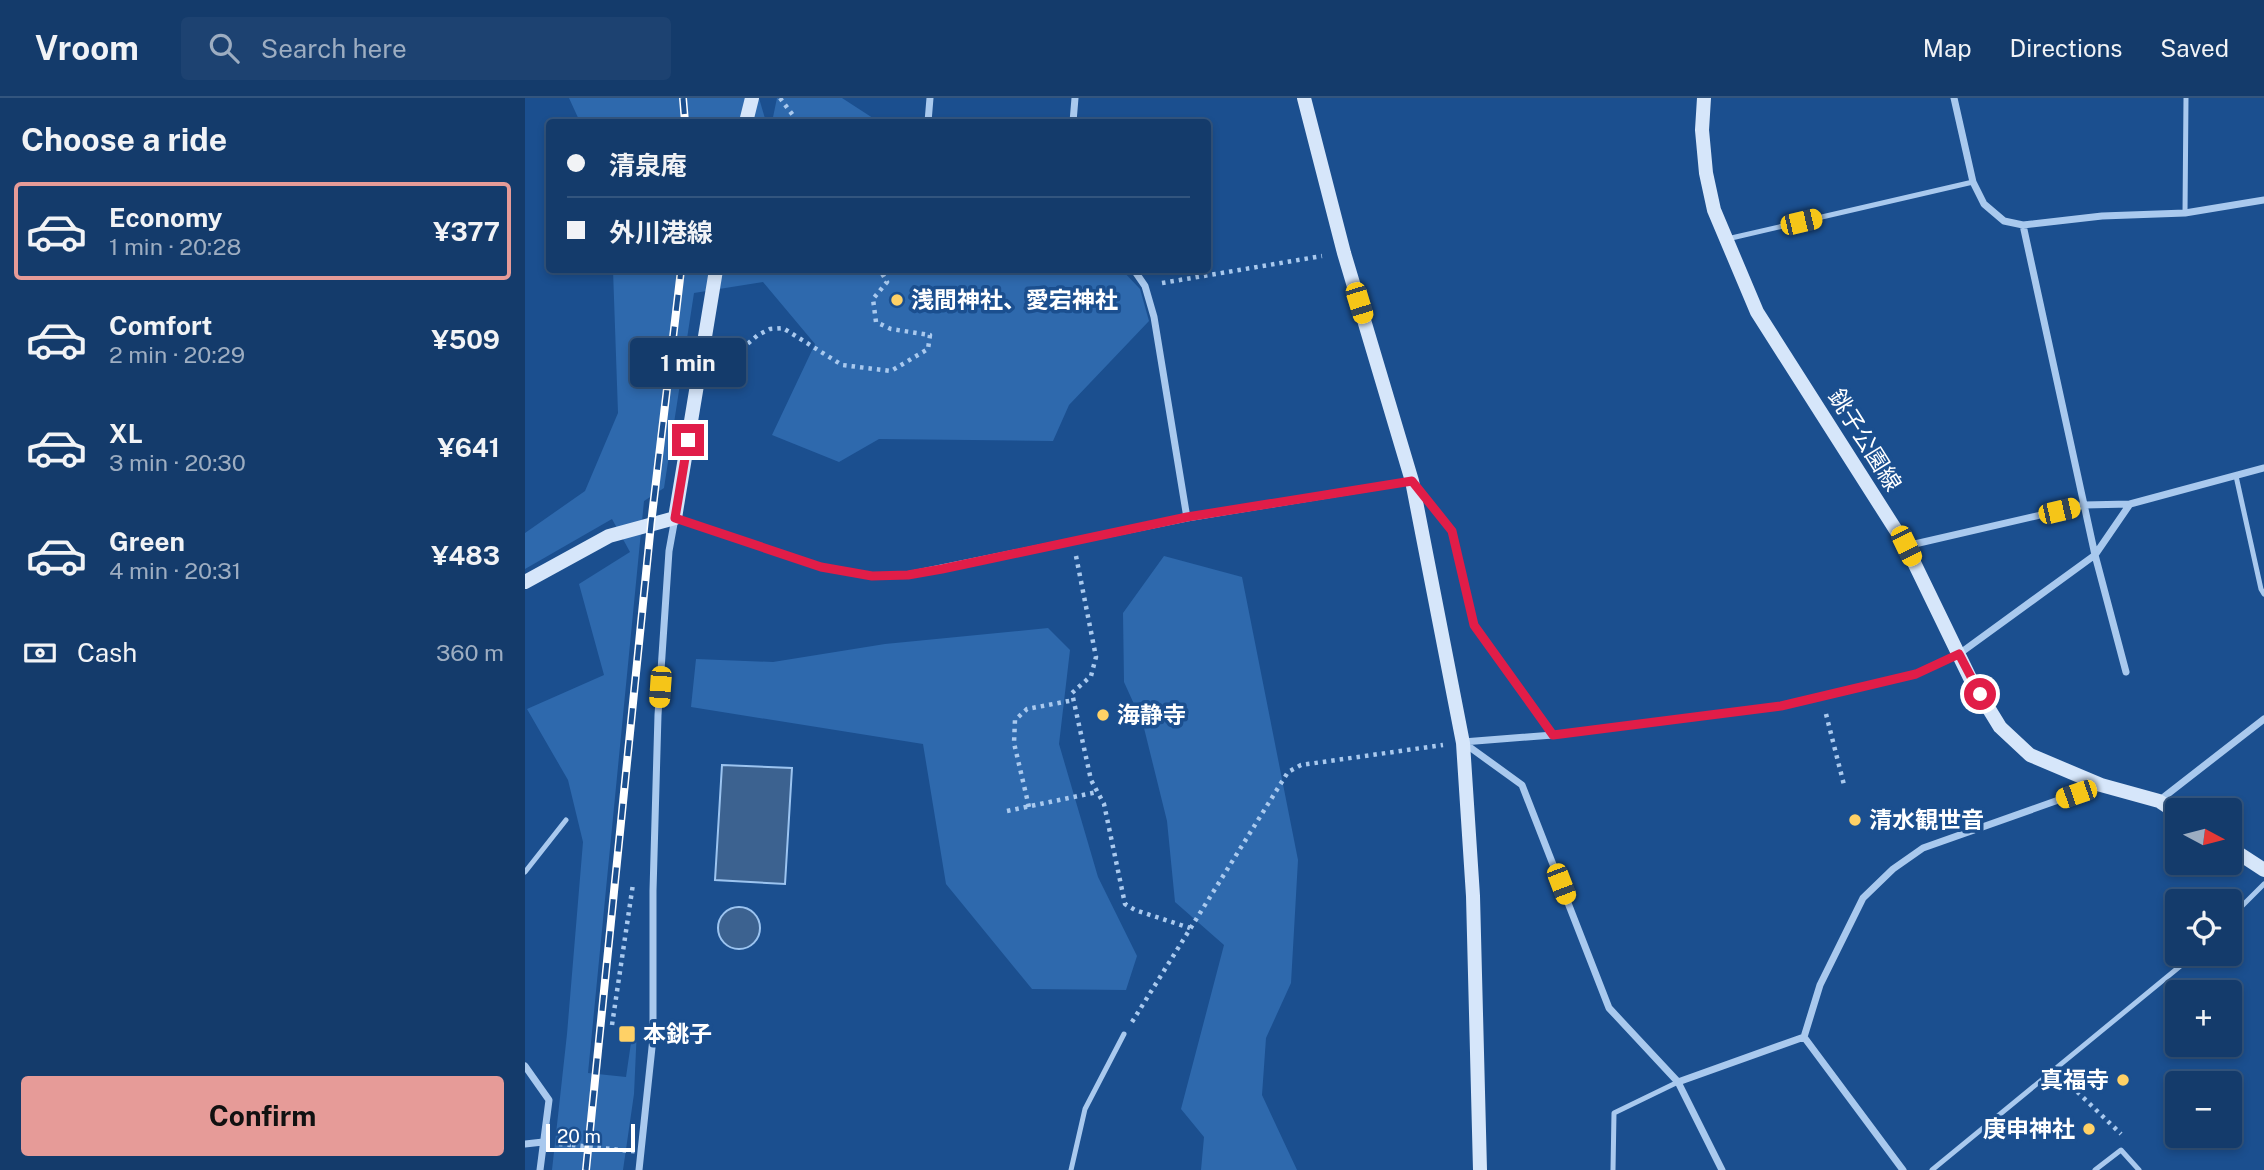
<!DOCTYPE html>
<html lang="en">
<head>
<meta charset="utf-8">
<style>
	:root { --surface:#143b6b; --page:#1d4271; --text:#f1f3f6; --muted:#9dadc1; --line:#33557e; --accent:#e69b98 }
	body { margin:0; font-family:"Public Sans","Noto Sans JP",sans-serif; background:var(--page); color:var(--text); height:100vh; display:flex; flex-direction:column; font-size:26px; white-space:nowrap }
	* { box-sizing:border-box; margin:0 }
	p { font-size:23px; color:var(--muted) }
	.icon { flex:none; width:38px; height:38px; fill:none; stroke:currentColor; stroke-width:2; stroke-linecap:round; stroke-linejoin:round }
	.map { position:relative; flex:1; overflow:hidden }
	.sheet { display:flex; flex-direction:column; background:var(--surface); width:525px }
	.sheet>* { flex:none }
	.hud { position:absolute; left:21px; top:21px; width:665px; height:154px; border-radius:7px; box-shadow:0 4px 10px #0003,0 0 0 2px var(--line); display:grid; align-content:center; height:154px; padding:0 21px; background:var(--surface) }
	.needle { width:46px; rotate:97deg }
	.controls { position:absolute; left:1640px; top:700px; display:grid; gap:14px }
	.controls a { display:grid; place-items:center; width:77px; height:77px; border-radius:7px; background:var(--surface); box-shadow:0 4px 10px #0003,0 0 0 2px var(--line); font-size:35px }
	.scale { position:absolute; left:21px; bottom:18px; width:89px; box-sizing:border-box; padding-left:7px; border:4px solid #fff; border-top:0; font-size:19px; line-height:24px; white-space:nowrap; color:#fff; -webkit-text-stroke:5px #1b4f8f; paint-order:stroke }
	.end { position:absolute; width:32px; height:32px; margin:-16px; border:9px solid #e11d48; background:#fff; box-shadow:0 0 0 4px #fff }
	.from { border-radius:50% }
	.bubble { position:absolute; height:49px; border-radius:7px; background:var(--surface); box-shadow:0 4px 10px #0003,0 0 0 2px var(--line); font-size:23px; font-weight:700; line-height:49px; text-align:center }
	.car { position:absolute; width:21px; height:42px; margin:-21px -10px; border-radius:9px; box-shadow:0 0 5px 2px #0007; background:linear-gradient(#f5c518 24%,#345 0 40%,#f5c518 0 76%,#345 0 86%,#f5c518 0) }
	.hud b { display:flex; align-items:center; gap:24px; height:66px; font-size:26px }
	.hud b+b { border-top:2px solid var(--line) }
	.hud i { width:18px; height:18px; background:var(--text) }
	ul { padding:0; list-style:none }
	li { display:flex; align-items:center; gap:21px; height:98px; margin:0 14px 10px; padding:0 7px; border:4px solid transparent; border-radius:7px }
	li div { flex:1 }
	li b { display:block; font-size:26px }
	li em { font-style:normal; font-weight:700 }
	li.selected { border-color:var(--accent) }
	li>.icon { width:63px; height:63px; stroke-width:1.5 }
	h2 { padding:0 21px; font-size:32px; line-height:84px }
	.pay { display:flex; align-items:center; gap:18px; height:77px; padding:0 21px; font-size:26px }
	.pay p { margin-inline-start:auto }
	.button { display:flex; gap:14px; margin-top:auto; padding:14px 21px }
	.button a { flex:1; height:80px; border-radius:7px; background:var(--accent); color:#111; font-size:28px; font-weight:700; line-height:80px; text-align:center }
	header { display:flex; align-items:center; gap:42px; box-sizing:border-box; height:98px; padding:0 35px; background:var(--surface); border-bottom:2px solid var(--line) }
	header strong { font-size:33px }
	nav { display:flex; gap:38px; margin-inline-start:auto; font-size:24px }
	.search { width:490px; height:63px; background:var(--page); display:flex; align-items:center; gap:18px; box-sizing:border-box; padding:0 24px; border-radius:7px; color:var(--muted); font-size:26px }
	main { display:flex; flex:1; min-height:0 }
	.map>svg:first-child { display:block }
</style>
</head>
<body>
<header>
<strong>Vroom</strong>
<div class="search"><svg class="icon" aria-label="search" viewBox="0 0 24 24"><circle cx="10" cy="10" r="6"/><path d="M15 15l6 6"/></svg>Search here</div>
<nav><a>Map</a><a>Directions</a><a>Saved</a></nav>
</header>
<main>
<section class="sheet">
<h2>Choose a ride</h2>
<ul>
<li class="selected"><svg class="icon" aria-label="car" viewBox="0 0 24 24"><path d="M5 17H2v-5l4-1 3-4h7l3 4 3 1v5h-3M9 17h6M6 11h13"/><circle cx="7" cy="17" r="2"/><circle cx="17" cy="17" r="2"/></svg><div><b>Economy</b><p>1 min · 20:28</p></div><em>¥377</em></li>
<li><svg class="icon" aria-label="car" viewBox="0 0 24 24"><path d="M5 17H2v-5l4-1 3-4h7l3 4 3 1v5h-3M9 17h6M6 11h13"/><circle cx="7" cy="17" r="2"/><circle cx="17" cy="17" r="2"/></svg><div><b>Comfort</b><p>2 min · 20:29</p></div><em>¥509</em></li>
<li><svg class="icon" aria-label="car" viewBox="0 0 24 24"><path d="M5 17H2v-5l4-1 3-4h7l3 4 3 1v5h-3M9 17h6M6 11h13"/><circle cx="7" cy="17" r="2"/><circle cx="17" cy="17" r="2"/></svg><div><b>XL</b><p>3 min · 20:30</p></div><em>¥641</em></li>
<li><svg class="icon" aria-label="car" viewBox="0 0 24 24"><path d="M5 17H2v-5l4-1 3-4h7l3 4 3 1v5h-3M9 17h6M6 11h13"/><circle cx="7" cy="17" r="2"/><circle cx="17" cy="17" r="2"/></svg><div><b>Green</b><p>4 min · 20:31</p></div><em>¥483</em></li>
</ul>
<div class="pay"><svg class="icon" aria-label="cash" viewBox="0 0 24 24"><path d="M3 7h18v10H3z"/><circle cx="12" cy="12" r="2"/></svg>Cash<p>360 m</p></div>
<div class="button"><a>Confirm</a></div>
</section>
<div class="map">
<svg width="1739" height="1072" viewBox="0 0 1739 1072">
	<rect width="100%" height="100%" fill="#1b4f8f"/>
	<path fill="#2e69ad" d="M44,0H234L241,24H55Z
		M252,0H317L354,24H247Z
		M88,172H597L615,191L624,223L544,307L528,343L354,341L314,364L247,337L290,246L238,184L169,195L139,390L119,403L63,975L101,979L108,931L112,930L109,996L98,1072H27L42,936L58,744L43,682L2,611L79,577L54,486L105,454L87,421L0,471V435L60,393L93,315Z
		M639,458L717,479L773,762L766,885L741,940L737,997L772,1072H676L679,1039L656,1011L699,847L650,804L642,723L618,626L599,584L598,515Z
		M523,530L545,552L534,646L573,779L612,858L601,892L507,891L421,786L398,646L166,609L171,561L248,564L360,546Z"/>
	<path fill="#3c6290" stroke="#9cc4f0" stroke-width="2" d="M197,667L267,670L260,786L190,782Z
		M193 830a21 21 0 1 1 42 0a21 21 0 1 1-42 0Z"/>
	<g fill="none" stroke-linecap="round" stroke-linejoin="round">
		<path stroke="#a9c9ee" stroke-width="4.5" stroke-dasharray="3.5 5" stroke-linecap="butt" d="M255,0L273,24
			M637,185L797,158
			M196,265H200L233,237L245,231L258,230L317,267L366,273L403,251L405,237L366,231L351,224L348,201L362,184L355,172
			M551,458L571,559L566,578L547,595L566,682L579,706L600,806L610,812L665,830
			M1301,616L1319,687
			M504,709L489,645L490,622L502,611L549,602
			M482,713L572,694
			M607,924L763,674L776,667L918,647
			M87,927L108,786
			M1540,982L1596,1036
			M34,1046L47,1047"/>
		<path stroke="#a9c9ee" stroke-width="5" d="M1660,115L1661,0
			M1202,141L1448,84
			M1711,378L1736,491L1739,496
			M0,774L41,722
			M1704,821L1739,786
			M546,1072L560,1011L599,936
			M1088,1072L1089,1015L1153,984
			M1407,1072L1670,856
			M1570,1072L1596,1052L1614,1072"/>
		<path stroke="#a9c9ee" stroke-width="7" d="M1429,0L1448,84L1459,106L1479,123L1498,127L1577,118L1660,115L1739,102
			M403,24L405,0
			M548,24L550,0
			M1498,127L1570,457L1601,574
			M609,172L620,188L629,219L662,420
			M1381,448L1559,407L1605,406
			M938,644L1028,637L1256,608L1391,576L1434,556L1570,457L1605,406L1739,370
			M939,645L997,687L1084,910L1153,984L1197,1072
			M1635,702L1739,621
			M1279,939L1295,887L1338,800L1368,771L1398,750L1573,688
			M1279,939L1378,1072
			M0,968L24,1002L15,1072
			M1153,984L1279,939
			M0,1046L18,1044
			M114,1072L128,940V793L133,617L144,453L150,420L296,469L347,478L382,477L662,420L887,383L927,433L949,527L1028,637"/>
		<path stroke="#d6e6fa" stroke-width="14" d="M779,0L819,155L887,383L938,645L948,798L955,1072
			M1179,0L1177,32L1181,75L1189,112L1232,214L1381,448L1445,580L1475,629L1505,657L1576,687L1634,703L1652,715
			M221,24L227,0
			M0,484L84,438L150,420L191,172
			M1704,749L1739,772"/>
		<g stroke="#fff" stroke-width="8">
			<path id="rail" d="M158,0L160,24
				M61,1072L126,426L156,172"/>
		</g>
		<use href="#rail" stroke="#1b4f8f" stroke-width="5" stroke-dasharray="16" stroke-linecap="butt"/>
		<path stroke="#a9c9ee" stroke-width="4.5" stroke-dasharray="3.5 5" stroke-linecap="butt" d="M47,1047L116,1054"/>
	</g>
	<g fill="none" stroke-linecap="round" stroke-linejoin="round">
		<path stroke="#e11d48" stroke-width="9" d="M163,342L150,420L296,469L347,478L383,477L417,471L662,419L887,383L927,433L949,527L1028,637L1256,608L1391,576L1434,556L1455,596"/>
	</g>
	<g fill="#ffd166" stroke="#1b4f8f" stroke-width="2.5">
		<circle cx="372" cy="202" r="7"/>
		<circle cx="578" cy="617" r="7"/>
		<circle cx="1330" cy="722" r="7"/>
		<rect x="93" y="927" width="18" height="18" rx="3.5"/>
		<circle cx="1598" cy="982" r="7"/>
		<circle cx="1564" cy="1031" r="7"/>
	</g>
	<g text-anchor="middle" stroke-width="7" stroke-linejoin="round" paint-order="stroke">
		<g font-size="23" font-weight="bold" fill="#fff" stroke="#1b4f8f" text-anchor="start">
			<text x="386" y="210">浅間神社、愛宕神社</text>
			<text x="592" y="625">海静寺</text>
			<text x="1344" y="730">清水観世音</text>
			<text x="118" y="944">本銚子</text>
			<text x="1584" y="990" text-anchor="end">真福寺</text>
			<text x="1550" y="1039" text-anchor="end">庚申神社</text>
		</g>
		<g font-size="23" fill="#fff" stroke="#1b4f8f">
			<text transform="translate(1340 342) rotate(58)" y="8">銚子公園線</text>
		</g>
	</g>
</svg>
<div class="controls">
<a><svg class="needle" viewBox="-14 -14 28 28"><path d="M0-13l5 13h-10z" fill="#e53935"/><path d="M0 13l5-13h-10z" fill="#9dadc1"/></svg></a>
<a><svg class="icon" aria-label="locate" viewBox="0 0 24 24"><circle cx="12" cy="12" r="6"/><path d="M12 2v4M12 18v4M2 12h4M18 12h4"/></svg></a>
<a>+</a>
<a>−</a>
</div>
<div class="scale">20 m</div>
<i class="end from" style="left:1455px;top:596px"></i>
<i class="end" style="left:163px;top:342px"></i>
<div class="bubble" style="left:105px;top:240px;width:116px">1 min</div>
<i class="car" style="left:1276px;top:124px;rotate:77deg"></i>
<i class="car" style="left:834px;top:205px;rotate:163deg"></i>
<i class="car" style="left:1534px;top:413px;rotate:77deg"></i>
<i class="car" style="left:1381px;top:448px;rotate:154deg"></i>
<i class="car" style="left:135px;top:589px;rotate:184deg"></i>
<i class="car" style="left:1551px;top:696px;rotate:251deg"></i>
<i class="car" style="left:1036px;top:786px;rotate:159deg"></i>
<div class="hud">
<b><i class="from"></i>清泉庵</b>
<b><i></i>外川港線</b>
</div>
</div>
</main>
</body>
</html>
